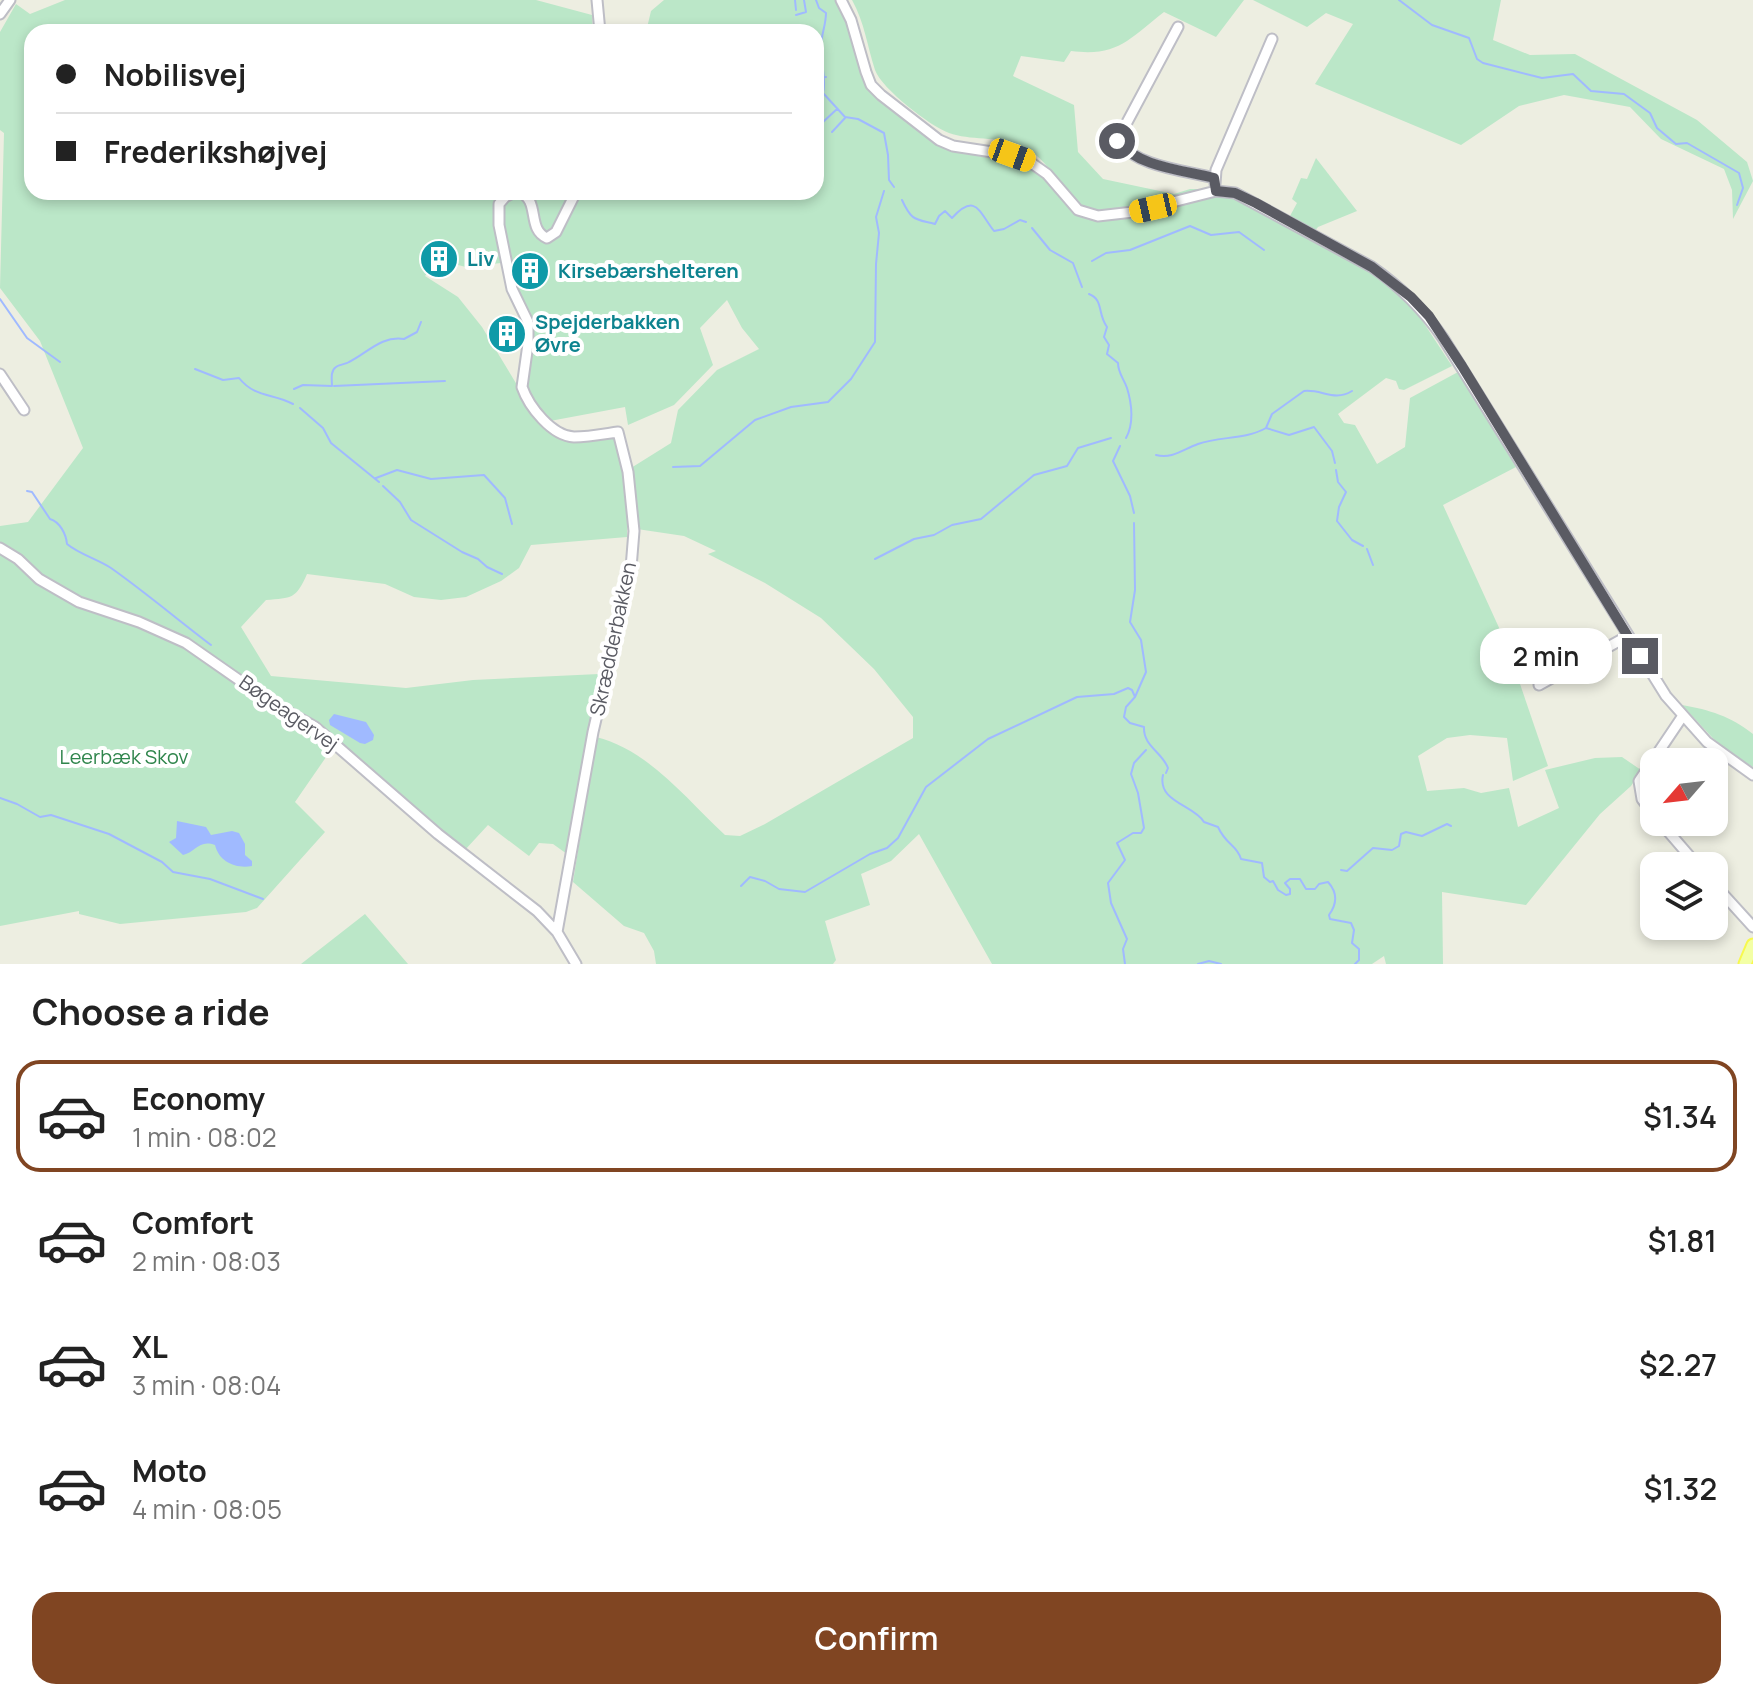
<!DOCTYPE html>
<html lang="en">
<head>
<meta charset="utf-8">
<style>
	:root { --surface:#fff; --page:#f6f6f6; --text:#222; --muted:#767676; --line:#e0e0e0; --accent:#804522 }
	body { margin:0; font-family:Manrope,sans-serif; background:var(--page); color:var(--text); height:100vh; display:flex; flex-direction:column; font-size:30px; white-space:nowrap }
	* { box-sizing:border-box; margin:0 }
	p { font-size:26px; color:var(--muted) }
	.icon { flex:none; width:44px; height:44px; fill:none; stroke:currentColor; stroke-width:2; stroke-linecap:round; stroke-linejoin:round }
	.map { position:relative; height:964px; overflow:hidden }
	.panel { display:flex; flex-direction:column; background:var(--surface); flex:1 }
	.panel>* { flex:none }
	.banner { position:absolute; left:24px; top:24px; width:800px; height:176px; border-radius:24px; box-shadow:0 4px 12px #0003; display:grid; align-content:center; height:176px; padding:0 32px; background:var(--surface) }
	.needle { width:52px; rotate:242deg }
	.buttons { position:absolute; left:1640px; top:748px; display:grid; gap:16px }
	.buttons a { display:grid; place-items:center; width:88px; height:88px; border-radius:16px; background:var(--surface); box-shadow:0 4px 12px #0003; font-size:40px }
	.end { position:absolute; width:36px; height:36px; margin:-18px; border:10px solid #5a5b63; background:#fff; box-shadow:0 0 0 4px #fff }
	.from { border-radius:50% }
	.bubble { position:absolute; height:56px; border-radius:24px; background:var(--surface); box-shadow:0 4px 12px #0003; font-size:26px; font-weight:600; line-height:56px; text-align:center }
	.car { position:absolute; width:24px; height:48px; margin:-24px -12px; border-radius:10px; box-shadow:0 0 6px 2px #0007; background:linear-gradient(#f5c518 24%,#345 0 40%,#f5c518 0 76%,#345 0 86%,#f5c518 0) }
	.banner b { display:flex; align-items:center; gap:28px; height:76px; font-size:30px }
	.banner b+b { border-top:2px solid var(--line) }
	.banner i { width:20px; height:20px; background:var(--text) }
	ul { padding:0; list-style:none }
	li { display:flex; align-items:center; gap:24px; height:112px; margin:0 16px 12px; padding:0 16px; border:4px solid transparent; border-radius:24px }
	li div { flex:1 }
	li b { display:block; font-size:30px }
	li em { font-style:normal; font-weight:600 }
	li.selected { border-color:var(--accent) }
	li>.icon { width:72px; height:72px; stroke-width:1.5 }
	h2 { padding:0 32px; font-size:36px; line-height:96px }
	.primary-button { display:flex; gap:16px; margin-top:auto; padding:16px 32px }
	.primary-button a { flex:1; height:92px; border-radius:24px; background:var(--accent); color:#fff; font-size:32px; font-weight:600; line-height:92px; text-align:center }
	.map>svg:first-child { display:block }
</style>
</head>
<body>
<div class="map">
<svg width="1753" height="964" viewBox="0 0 1753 964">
	<rect width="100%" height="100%" fill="#edeee1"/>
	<path fill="#bbe7c8" d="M65,0H536L592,15L593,32H32V192H816V32H646L651,11L664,0H837L876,95L933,142L946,148L1013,160L1035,169L1081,217L1112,219L1213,196L1232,197L1379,277L1412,305L1452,366L1404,390L1399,389L1396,381L1386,378L1338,414L1344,423L1355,425L1377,464L1405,447L1410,398L1458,372L1516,467L1443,505L1506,643L1548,766L1513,781L1507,738L1470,735L1447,738L1418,756L1427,791L1464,788L1481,793L1509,788L1518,827L1559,808L1545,770L1595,758L1622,757L1641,770L1631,786L1600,814L1526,905L1442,892L1443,964H1386L1384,956L1372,964H992L919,834L891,861L861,874L870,905L825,921L836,960L833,964H656L654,951L644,933L624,926L573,882L596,737C649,750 686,799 725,835L740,836L765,824L913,738V717L874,669L821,618L765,583L708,554L716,551L684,536L637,529L636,496L631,468L671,443L678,410L717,370L759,349L742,328L727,300L700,328L713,365L674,405L628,425L625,407L550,421L527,391L532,318L510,289L501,263L466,267L438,260L425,276L458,297L482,327L537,418L566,441C578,440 600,433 611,437C629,444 627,519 627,537L531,545L519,568L501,581L466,597L441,600L414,597L385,584L307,574C296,599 292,598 266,600L241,627L271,676L406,688L473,680L599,674L567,854L553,844L539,843L529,856L488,825L464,851L317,724L273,699L212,656L84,600L45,579L0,546V526L28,522L83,448L40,341L0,288L4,133L0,130V32L16,4L30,14Z
		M852,0H1244L1216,37L1164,12C1129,39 1118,57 1071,51L1064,62L1021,56L1013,76L1074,105L1078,152L1103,179L1174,194L1190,189H1203L1202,191C1170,199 1097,226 1072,198C1056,180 1045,157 1022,146C1002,136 971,141 949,133C930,126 882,89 875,70C867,45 865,24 852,0Z
		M1253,0H1501L1493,40L1530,55L1575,54L1697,120L1747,162L1753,181L1733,219L1732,190L1724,169L1661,139L1630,107L1564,95L1519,106L1461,145L1315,84L1353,24L1326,13L1307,27Z
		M1316,158L1357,211L1318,227L1314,232L1290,216L1297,203L1292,199L1301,178L1307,179Z
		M0,552L58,596L151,631L187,648L311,730L333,747L295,802L325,832L257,908L246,912L120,924L79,914V911L0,926Z
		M1682,705C1710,710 1730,716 1753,734V767L1721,747Z
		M365,914L408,964H301Z"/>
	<path fill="#a0baff" d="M334,714L366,722L374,735L373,740L365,744L360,743L330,725L329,720Z
		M177,821L206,827L211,835L232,831L239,833L245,844V855L252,861V866C236,869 219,862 215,845C199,839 196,852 183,855L169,842L176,838Z"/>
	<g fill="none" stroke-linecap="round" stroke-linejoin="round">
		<path stroke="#a0baff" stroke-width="2" d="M795,0L796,10
			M816,0L819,8L826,13C826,25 821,35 821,47C820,64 827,77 823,93L845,117L858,119L884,133L888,155L889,180L894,187
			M1399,0L1432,25L1469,38L1477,59L1483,63L1542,78L1573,74L1591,91L1624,94L1650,113L1657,128L1676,144L1687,143L1739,173L1743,188L1737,205
			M796,15L806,12L804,0
			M816,78L826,77
			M823,122L837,109
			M832,132L845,118
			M902,200C912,222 916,219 935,224L939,216L945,211L952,218C976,192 979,212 994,231L1004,229L1020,220L1026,222
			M1032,228L1050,250L1073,263L1082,287
			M1092,261L1106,253L1130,250L1190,226L1211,235L1239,232L1264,250
			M1089,294C1104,300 1097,313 1107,327L1104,337L1109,345L1107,354L1118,363C1118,373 1124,379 1127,388C1132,404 1134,424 1126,438
			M0,299L27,338L60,362
			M195,369L223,380L239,378C255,398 273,393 293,404
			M334,386L445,381
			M294,389L303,385L332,386C332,380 330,371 336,367C338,365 346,364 349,362C366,354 382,335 404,339L417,332L421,322
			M300,408L323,428L331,443L379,482
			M1266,428L1272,414L1304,391C1322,389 1334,402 1352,391
			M1120,446L1113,461L1130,496L1134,513
			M1156,455C1172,459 1182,450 1198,444C1220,436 1245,440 1266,428L1289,435L1314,427L1332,451L1335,463
			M673,467L700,466L755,420L791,407L828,402L851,379L875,342L876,264L879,233L876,217L884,191
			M1336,470L1338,482L1346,492L1339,507L1337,521L1352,540L1363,546
			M376,478L397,470L431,479L484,475L505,498L512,524
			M383,486L400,502L411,520L462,552L478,559L487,567L502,574
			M27,491L32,492L50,519C60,522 66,534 67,544C79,554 97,559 111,568C145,592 178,620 211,645
			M1134,523L1135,590L1130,622L1141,640L1146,672L1135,697L1126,707L1124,717L1130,723L1144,727C1143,746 1162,752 1168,768L1166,773
			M1367,549L1373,565
			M875,559L914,539L934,535L952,525L981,519L1034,475L1067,466L1078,448L1111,438
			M1163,775C1157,802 1194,805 1204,822L1218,827C1226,845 1237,845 1241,859L1262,863L1264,877L1270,882L1273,881L1278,890L1286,895L1290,894V889L1285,883L1290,879H1300L1306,889H1315L1319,884L1328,882C1338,893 1337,904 1329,915L1330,919L1351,923L1354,930L1352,943L1359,949V960L1355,964
			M0,798L17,804L40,817L51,815L109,834L162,862L173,872L210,879L263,899
			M1341,870L1347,871L1373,848L1392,850L1399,846L1401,834L1406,832L1422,836L1447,824L1451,826
			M741,886L750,877L765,881L779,889L805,892L870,854L887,848L898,838L926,787L988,739L1077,697L1114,694L1128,688L1132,690L1135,697
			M1125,964L1123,949L1127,939L1111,903L1108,883L1125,860L1117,843L1133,833H1141L1144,828L1138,793L1131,774L1134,763L1146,750
			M1198,964L1209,961L1221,964"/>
		<g stroke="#bebec6" stroke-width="13">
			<path id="minor" d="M597,0L600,32
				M841,0L851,20L866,72L871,85L881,95L939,140L953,146L1012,155L1030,162L1047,174L1078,210L1098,216L1133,212L1216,191L1235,193L1372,267C1401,287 1423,309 1443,338L1666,696L1707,742L1753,775
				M0,14L10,0
				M1178,27L1117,141C1138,167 1183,170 1214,178
				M1215,184L1216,170L1272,39
				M514,192L505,197L499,204V225L512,289L528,322V344L522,387C529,407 552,436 574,437C589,437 604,434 618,432L628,472L634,531L631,568L593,732L557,932
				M519,192C541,200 526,229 547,238L556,232L576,192
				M0,374L24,410
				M0,548L18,559L39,579L79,602L139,622L186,643L272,703L315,727L438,834L537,911L557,932L576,964
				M1539,685L1628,636
				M1654,815L1642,799L1639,781L1682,717
				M1660,822L1698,866
				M1714,884L1753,927"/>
		</g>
		<g stroke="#f7f94e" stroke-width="15">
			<path id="major" d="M1745,964L1753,945"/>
		</g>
		<use href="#minor" stroke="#fff" stroke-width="9"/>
		<use href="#major" stroke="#f3ffa5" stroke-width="11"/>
	</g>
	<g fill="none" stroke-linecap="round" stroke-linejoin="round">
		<path stroke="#5a5b63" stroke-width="10" d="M1117,141C1138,167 1183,170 1214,178L1216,191L1235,193L1256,203L1372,267L1411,297L1429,316L1462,366L1640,656"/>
	</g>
	<defs>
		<g id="building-disc" transform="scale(2)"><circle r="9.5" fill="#0f9aa8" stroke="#fff"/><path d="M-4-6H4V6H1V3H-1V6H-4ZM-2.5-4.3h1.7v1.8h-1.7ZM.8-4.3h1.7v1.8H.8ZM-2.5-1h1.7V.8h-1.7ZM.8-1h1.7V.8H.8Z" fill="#fff"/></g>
	</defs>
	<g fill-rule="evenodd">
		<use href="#building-disc" x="439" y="259"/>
		<use href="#building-disc" x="530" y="271"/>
		<use href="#building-disc" x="507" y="334"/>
	</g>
	<g text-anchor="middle" stroke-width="8" stroke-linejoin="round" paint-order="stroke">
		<g font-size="20" font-weight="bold" fill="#0d838f" stroke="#fff" text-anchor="start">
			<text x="467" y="266">Liv</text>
			<text x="558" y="278">Kirsebærshelteren</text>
			<text x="535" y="329">Spejderbakken<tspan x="535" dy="23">Øvre</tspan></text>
		</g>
		<g font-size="20" fill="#5a5b63" stroke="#fff">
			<text transform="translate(613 639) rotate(-78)" y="7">Skrædderbakken</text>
			<text transform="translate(289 713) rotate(35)" y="7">Bøgeagervej</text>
		</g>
		<g font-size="20" fill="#2f854c" stroke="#fff">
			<text x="124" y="764">Leerbæk Skov</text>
		</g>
	</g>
</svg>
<div class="buttons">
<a><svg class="needle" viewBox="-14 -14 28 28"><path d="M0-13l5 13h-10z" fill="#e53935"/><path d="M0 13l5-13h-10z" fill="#767676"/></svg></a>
<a><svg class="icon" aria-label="layers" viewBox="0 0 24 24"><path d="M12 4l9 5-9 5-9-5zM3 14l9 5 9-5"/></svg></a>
</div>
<i class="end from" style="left:1117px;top:141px"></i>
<i class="end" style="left:1640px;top:656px"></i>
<div class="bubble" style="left:1480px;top:628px;width:132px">2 min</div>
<i class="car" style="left:1012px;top:155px;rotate:110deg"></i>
<i class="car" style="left:1153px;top:208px;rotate:257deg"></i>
<div class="banner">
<b><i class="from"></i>Nobilisvej</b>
<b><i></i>Frederikshøjvej</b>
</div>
</div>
<section class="panel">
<h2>Choose a ride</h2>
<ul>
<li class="selected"><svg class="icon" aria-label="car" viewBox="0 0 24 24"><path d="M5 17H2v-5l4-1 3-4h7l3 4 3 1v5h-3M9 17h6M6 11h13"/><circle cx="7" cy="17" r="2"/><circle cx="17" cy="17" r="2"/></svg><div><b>Economy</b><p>1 min · 08:02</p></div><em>$1.34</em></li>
<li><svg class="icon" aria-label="car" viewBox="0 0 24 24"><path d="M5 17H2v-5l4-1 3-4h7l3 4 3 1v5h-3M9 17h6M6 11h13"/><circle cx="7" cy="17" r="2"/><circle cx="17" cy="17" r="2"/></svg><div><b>Comfort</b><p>2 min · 08:03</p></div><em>$1.81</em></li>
<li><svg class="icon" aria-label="car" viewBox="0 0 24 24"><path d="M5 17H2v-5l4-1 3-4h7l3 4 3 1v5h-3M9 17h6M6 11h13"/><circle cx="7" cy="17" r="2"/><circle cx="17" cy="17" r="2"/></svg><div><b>XL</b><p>3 min · 08:04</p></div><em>$2.27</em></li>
<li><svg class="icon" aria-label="car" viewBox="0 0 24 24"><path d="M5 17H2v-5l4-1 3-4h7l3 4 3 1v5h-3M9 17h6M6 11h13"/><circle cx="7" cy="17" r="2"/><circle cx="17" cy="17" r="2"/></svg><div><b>Moto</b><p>4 min · 08:05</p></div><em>$1.32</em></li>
</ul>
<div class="primary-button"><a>Confirm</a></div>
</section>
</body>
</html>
